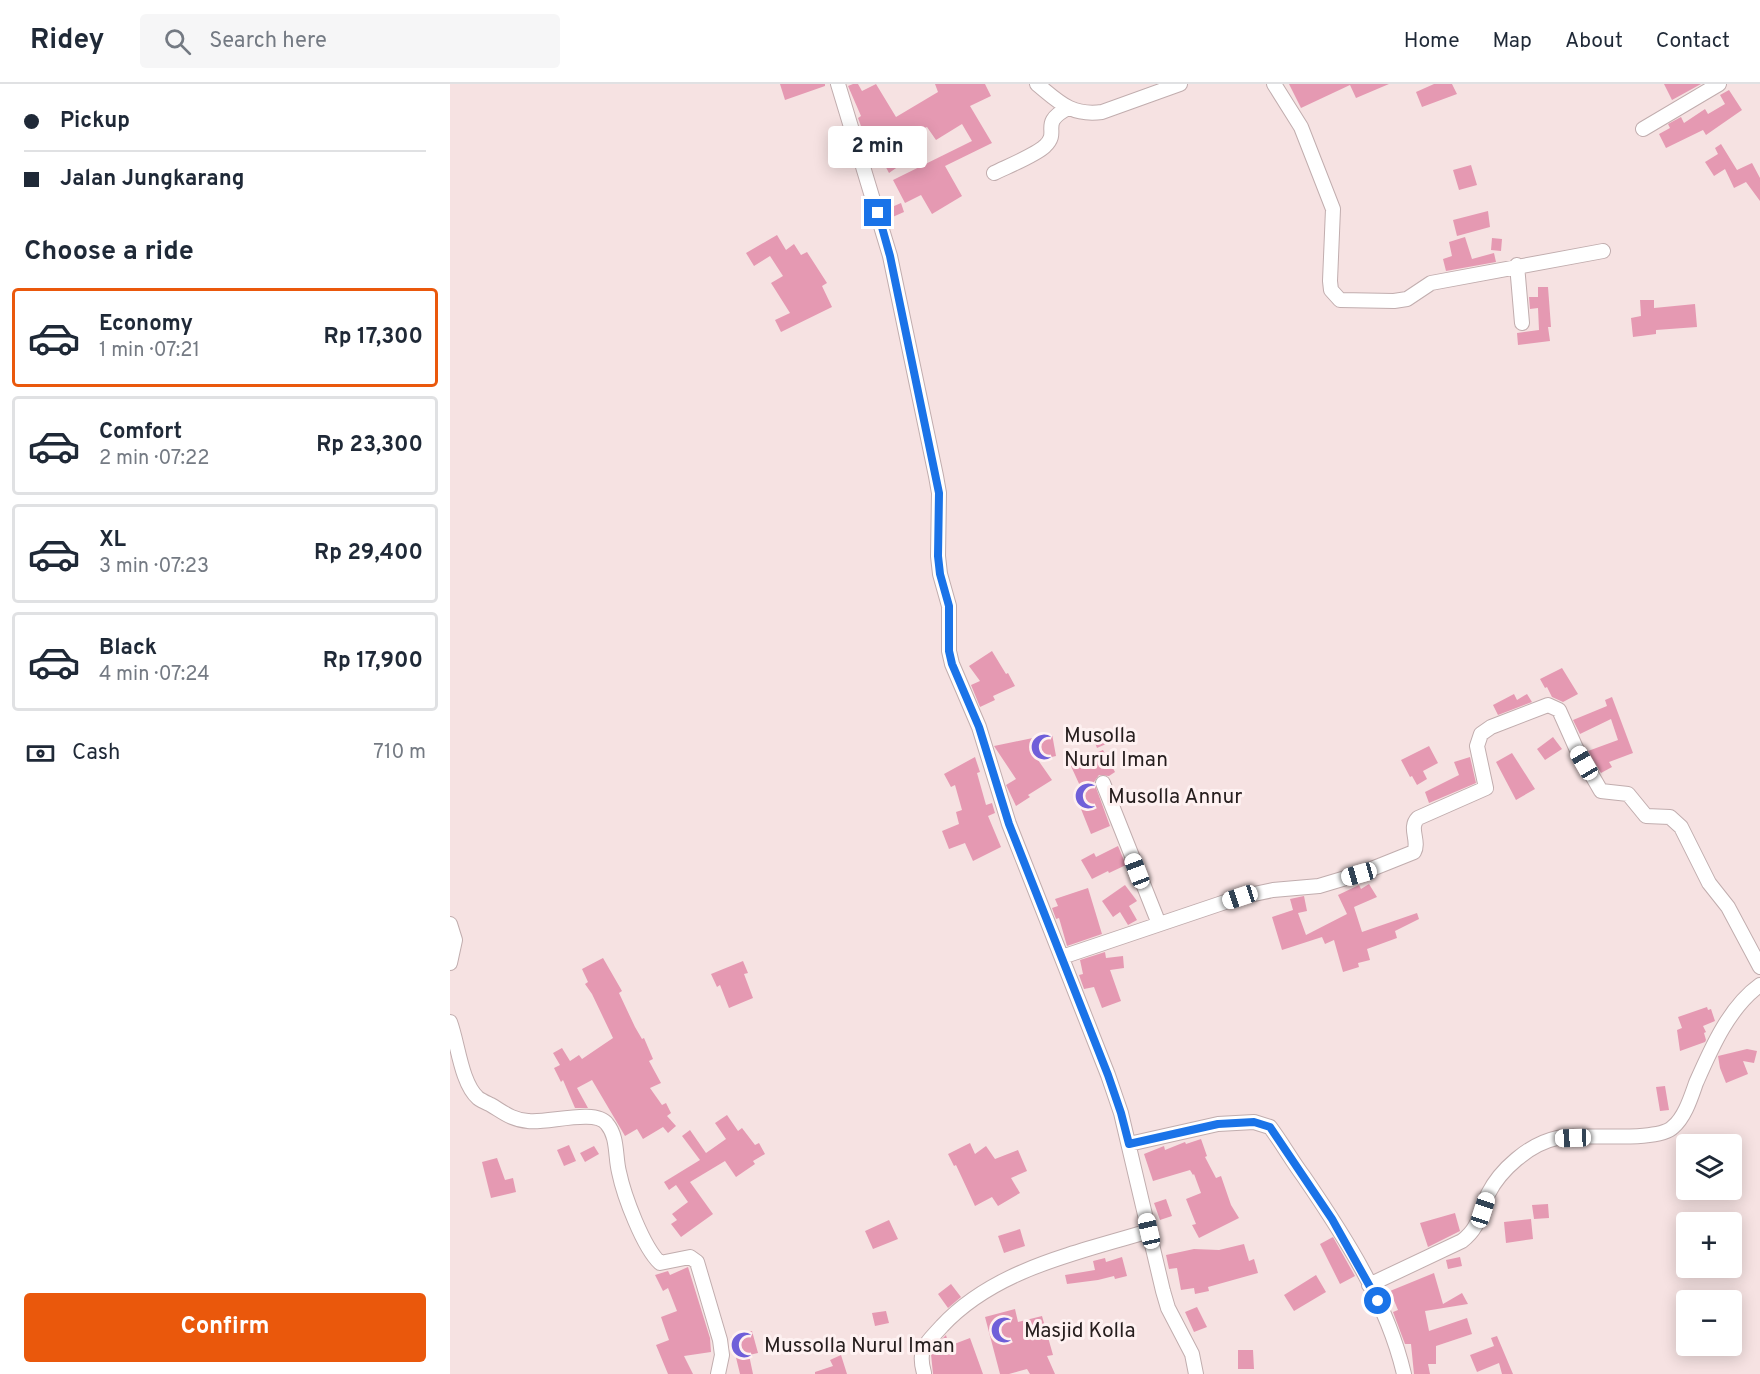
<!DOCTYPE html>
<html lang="en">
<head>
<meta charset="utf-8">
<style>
	:root { --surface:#fff; --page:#f6f6f7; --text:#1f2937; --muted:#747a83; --line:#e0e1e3; --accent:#ea580c }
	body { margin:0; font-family:Overpass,sans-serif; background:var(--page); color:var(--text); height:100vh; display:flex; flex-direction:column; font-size:22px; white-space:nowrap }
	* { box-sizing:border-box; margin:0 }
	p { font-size:20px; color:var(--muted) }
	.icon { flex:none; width:33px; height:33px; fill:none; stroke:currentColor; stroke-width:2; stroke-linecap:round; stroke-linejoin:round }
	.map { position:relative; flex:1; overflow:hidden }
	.details { display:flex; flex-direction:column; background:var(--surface); width:450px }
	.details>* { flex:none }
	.hud { display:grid; align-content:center; height:132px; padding:0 24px; background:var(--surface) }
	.buttons { position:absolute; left:1226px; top:1050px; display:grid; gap:12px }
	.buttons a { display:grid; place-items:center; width:66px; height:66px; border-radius:6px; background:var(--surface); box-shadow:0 3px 15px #0003; font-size:30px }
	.end { position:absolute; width:27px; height:27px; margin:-14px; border:8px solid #1a73e8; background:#fff; box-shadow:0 0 0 3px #fff }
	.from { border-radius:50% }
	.bubble { position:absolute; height:42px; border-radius:6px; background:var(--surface); box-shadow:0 3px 15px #0003; font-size:20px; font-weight:700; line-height:42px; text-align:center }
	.car { position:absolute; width:18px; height:36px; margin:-18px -9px; border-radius:8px; box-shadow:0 0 4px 2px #0007; background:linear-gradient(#fff 24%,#345 0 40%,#fff 0 76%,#345 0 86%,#fff 0) }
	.hud b { display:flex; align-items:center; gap:21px; height:57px; font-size:22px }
	.hud b+b { border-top:2px solid var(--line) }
	.hud i { width:15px; height:15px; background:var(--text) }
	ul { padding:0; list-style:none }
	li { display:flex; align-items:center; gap:18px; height:99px; margin:0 12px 9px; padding:0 12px; border:3px solid var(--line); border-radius:6px }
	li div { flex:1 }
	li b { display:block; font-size:22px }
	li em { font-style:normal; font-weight:700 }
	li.selected { border-color:var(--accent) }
	li>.icon { width:54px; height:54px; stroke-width:1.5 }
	h2 { padding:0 24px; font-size:27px; line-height:72px }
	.pay { display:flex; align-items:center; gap:15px; height:66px; padding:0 24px; font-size:22px }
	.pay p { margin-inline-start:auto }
	.primary-button { display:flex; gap:12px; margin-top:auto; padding:12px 24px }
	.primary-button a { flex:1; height:69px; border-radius:6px; background:var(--accent); color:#fff; font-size:24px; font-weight:700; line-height:69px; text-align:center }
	header { display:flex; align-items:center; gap:36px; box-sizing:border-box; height:84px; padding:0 30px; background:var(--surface); border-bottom:2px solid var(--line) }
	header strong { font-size:28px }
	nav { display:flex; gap:33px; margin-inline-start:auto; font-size:21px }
	.search { width:420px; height:54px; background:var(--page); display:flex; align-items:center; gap:15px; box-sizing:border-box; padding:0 21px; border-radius:6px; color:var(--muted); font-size:22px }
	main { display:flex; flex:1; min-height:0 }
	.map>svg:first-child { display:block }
</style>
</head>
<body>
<header>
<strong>Ridey</strong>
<div class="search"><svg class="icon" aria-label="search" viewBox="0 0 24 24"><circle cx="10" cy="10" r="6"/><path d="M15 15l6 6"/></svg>Search here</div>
<nav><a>Home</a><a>Map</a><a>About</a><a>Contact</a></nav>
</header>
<main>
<section class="details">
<div class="hud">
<b><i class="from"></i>Pickup</b>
<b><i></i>Jalan Jungkarang</b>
</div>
<h2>Choose a ride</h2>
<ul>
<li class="selected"><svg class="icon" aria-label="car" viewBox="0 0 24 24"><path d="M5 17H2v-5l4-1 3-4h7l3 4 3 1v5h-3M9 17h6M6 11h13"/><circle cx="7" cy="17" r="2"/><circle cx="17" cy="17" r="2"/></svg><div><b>Economy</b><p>1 min · 07:21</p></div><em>Rp 17,300</em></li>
<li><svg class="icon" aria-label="car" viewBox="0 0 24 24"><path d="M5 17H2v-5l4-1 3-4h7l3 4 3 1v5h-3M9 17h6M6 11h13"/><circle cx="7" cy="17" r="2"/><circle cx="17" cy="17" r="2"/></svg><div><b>Comfort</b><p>2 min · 07:22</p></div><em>Rp 23,300</em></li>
<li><svg class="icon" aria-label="car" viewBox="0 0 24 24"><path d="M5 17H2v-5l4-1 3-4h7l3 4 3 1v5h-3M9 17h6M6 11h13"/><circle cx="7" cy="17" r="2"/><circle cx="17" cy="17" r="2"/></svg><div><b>XL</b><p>3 min · 07:23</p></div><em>Rp 29,400</em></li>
<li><svg class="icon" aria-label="car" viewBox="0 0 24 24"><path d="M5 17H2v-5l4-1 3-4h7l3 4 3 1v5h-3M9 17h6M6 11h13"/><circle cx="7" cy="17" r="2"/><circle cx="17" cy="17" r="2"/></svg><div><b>Black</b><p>4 min · 07:24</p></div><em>Rp 17,900</em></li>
</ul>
<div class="pay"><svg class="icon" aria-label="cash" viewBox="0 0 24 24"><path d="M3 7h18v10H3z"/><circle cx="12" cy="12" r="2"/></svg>Cash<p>710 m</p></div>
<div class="primary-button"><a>Confirm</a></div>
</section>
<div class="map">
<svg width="1310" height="1290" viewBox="0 0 1310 1290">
	<rect width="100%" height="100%" fill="#f6e2e2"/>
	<path fill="#e599b2" d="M330,0H375V2L335,16Z
		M403,0H408L412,7L426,0L446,33L488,8L485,0H535L541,12L520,22L542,59L495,82L512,112L482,130L471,111L455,119L443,96L522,57L512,40L486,56L477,43L454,53L466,70L439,89L431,74L423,79L419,72L416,62L418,61L408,34L411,32L398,2Z
		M839,0H939L906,14L900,1L851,24Z
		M984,0H1002L1007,10L972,23L966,8Z
		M1214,0H1251L1222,16Z
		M1279,6L1292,26L1256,51L1253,46L1216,64L1209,50L1220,44L1218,40L1231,33L1234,39L1255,25L1258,30L1275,20L1270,11Z
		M1271,60L1287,86L1302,79L1310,94V117L1296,98L1284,104L1275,85L1264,92L1255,78L1268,70L1265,64Z
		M1021,81L1027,101L1009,106L1003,86Z
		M451,119L454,128L438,135L435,126Z
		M1038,127L1040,143L1007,152L1003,136Z
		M327,151L336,166L344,160L351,171L357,168L377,199L372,202L382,223L331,248L325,236L340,229L321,199L333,192L320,172L304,182L296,169Z
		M1015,153L1022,175L1044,169L1046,178L996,187L993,175L1002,172L999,158Z
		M1042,154L1052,155L1051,167L1041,166Z
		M1088,203H1098L1101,243H1098L1100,257L1068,261L1067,249L1089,246L1088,224L1080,225L1079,213H1088Z
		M1190,216H1204V224L1245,220L1247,243L1206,246V250L1183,253L1181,234L1191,232Z
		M542,567L556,590L558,589L565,602L543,612L545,616L530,623L521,601L530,597L519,582Z
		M1112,584L1128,610L1113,618L1102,613L1097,603L1095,604L1090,595Z
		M1064,610L1067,616L1077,610L1082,618L1048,631L1043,621Z
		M1162,613L1183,669L1159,678L1162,683L1151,689L1138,667L1168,656L1161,635L1130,650L1123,636L1157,622L1155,616Z
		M650,645L656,660L647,664L641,649Z
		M602,650L606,672L588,676L602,696L578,711L580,713L566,722L556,701L566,695L544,662Z
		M1103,653L1112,665L1095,676L1087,665Z
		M979,662L988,679L973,687L977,695L967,701L962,692L960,693L951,676Z
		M653,666L665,688L659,692L649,691L644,698L660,742L641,750L631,725L626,706L631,704L620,680Z
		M1062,669L1085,705L1066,716L1046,678Z
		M525,673L530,688L527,689L536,721L542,719L545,729L538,732L551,763L523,777L515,759L499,765L492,747L509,740L506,728L512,726L505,701L501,703L494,690Z
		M1020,673L1026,699L979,719L975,708L1009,691L1004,678Z
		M668,762L676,781L659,789L658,787L642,795L631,776L644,769L646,773Z
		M919,800L927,813L904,823L912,848L967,829L969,835L945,847L947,854L917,865L920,876L908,879L909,883L893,888L884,856L875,860L872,853L832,866L822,833L843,826L840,815L854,812L857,827L848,829L856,851L897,830L888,811L909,801L911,805Z
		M675,801L687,817L679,822L687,836L678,841L670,828L663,833L652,817Z
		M638,804L652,850L617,862L609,834L606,835L602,824L608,822L605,815Z
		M655,868L656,874L673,872L674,884L660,886L671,917L652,924L644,903L634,905L629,891L633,890L630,876Z
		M153,874L172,907L169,909L185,943L192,955L194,954L203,975L199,977L211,999L200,1004L212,1021L216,1019L221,1029L217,1032L226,1042L218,1049L213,1043L193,1055L187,1045L175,1052L142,996L127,1004L138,1024H125L113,996L111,998L104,984L110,981L103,969L112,964L120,977L129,971L132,975L163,954L142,910L135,900L138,898L132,885Z
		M293,877L298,889L294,890L303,914L279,924L270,901L267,903L261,890Z
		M1257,923L1258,926L1261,925L1265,937L1253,942L1256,948L1254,949L1256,956L1255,958L1230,967L1227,946L1232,944L1228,933Z
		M1297,965L1307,967L1304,979L1293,977L1298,990L1276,999L1270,984L1268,972Z
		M1215,1002L1219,1026L1210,1027L1206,1003Z
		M277,1031L288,1047L292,1044L305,1061L309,1059L315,1070L303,1077L305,1080L286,1093L275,1077L240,1098L263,1130L231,1153L221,1140L227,1136L222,1130L238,1118L226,1101L219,1106L214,1098L250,1076L232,1052L240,1046L256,1069L276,1055L265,1039Z
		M751,1055L757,1072L755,1073L766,1094L771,1092L781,1121L789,1134L749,1154L742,1141L746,1140L736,1115L751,1109L744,1090L743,1091L740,1086L703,1097L694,1070L714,1062L715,1066L735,1058L736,1060Z
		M520,1059L525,1070L536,1062L545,1075L568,1066L577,1087L561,1094L570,1109L548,1122L542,1113L525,1122L506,1081L504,1082L498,1070Z
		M119,1061L126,1077L114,1082L107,1066Z
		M144,1062L149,1070L135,1078L130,1069Z
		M47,1074L55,1096L63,1094L66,1108L41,1114L32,1078Z
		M716,1115L722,1132L710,1136L704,1119Z
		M1098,1120L1099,1134L1084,1135L1082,1121Z
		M1005,1129L1010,1147L978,1163L970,1139Z
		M1081,1135L1083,1155L1056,1159L1054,1138Z
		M439,1136L448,1155L423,1165L415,1147Z
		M570,1145L575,1162L554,1169L548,1152Z
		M883,1153L905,1192L890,1200L870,1160Z
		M794,1160L799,1177L804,1175L808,1189L758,1203L759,1207L745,1210L744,1204L731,1206L727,1184L719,1185L716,1171L744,1165L769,1166Z
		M672,1173L677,1192L665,1195L664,1192L648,1196L617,1200L615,1191L645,1186L643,1177L655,1174L656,1178Z
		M1010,1173L1012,1182L998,1185L996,1176Z
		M238,1183L260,1254L261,1268L234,1272L243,1290H218L206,1261L219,1256L211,1233L227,1227L218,1204L213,1207L205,1191L218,1187L220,1191Z
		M984,1189L993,1220L1012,1209L1018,1220L975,1227L979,1247L1017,1234L1022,1250L986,1262V1280H978L980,1290H964L961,1260H955L943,1228L948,1226L940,1207Z
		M866,1191L876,1208L844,1227L834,1211Z
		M501,1200L511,1213L498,1224L488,1210Z
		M747,1223L757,1243L744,1248L735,1228Z
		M565,1225L568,1238L592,1232L603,1271L597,1272L605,1290H580L577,1285L559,1290H550L535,1233Z
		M436,1227L439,1239L425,1242L422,1229Z
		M302,1247L308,1269L299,1271L303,1290H290L281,1253Z
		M496,1251L499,1262L520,1254L533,1290H483L481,1270L491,1266L488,1259Z
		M1047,1252L1063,1290H1052L1049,1279L1027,1288L1020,1271L1044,1262L1041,1254Z
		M788,1266H803L804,1285H788Z
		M391,1271L397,1290H365V1288L383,1282L380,1276Z"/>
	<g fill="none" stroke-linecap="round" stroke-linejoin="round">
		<g stroke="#c1adae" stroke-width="16">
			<path id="street" d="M388,0L440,172L486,392L489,409L488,472L490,490L499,522V567L502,580L529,643L559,740L658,991L671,1029L713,1207L718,1224L742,1270L746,1290
				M587,0C609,18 621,32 652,28L730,0
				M824,0L851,43L883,125L880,197L881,206L890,216L944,217L957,215L981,199L1153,167
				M1193,45L1269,0
				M544,89C556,83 586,71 595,62C611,47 588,40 618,24
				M1067,181L1072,239
				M653,699L709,840
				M0,840L5,856L0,879
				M612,873L790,813L823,806L869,802L909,790L964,768C970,757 958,744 968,734L1036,704L1027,662L1031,650L1041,643L1098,621L1109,626L1126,664L1151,707L1178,710L1196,732L1220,733L1231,743L1259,799L1278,823L1310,883
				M0,938C8,959 11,999 28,1014C32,1017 37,1019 41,1021C53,1028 62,1036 78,1037C96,1040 146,1024 157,1040C168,1053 165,1072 169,1088C174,1112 193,1163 210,1179L240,1173L247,1178L270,1256L272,1271L268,1290
				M679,1060L768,1040L804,1038L820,1043C832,1059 842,1077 854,1093C895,1153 937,1218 954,1290
				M919,1201L1012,1157C1030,1143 1029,1130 1038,1110C1050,1086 1079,1060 1107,1054C1132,1049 1207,1059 1223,1043C1235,1033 1241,1013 1246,999C1261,965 1279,923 1310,901
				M474,1289C467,1264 476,1260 492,1242C545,1185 627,1169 699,1147"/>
		</g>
		<use href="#street" stroke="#fff" stroke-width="14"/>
	</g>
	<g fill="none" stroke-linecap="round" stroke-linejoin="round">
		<path stroke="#1a73e8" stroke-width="8" d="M428,129L440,172L489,409L488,472L490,490L499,522V567L502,580L529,643L559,740L658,991L671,1029L679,1060L768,1040L804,1038L820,1043L882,1135L928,1217"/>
	</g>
	<defs>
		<g id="mosque-bare" transform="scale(2.07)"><path d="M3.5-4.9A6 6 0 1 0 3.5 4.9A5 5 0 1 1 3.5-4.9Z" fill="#6f5fd9" stroke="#fef1f1" stroke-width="2.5" paint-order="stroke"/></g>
	</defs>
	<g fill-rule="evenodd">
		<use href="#mosque-bare" x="594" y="663"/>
		<use href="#mosque-bare" x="638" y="712"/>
		<use href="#mosque-bare" x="554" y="1246"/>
		<use href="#mosque-bare" x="294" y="1261"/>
	</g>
	<g text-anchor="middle" stroke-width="6" stroke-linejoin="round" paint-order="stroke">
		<g font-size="21" fill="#261e1e" stroke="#fef1f1" text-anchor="start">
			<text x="614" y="658">Musolla<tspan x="614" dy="24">Nurul Iman</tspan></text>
			<text x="658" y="719">Musolla Annur</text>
			<text x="574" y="1253">Masjid Kolla</text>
			<text x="314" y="1268">Mussolla Nurul Iman</text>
		</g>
	</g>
</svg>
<div class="buttons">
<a><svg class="icon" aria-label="layers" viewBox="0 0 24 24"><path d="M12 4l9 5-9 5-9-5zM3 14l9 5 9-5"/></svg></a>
<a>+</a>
<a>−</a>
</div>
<i class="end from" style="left:928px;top:1217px"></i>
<i class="end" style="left:428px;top:129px"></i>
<div class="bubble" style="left:378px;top:42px;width:99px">2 min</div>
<i class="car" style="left:1134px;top:679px;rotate:330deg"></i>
<i class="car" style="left:687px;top:787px;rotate:339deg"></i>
<i class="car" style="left:909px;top:790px;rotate:254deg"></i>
<i class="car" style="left:790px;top:813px;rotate:252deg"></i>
<i class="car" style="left:1123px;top:1054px;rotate:268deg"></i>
<i class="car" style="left:1033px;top:1126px;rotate:18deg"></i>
<i class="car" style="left:699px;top:1147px;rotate:347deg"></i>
</div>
</main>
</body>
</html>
